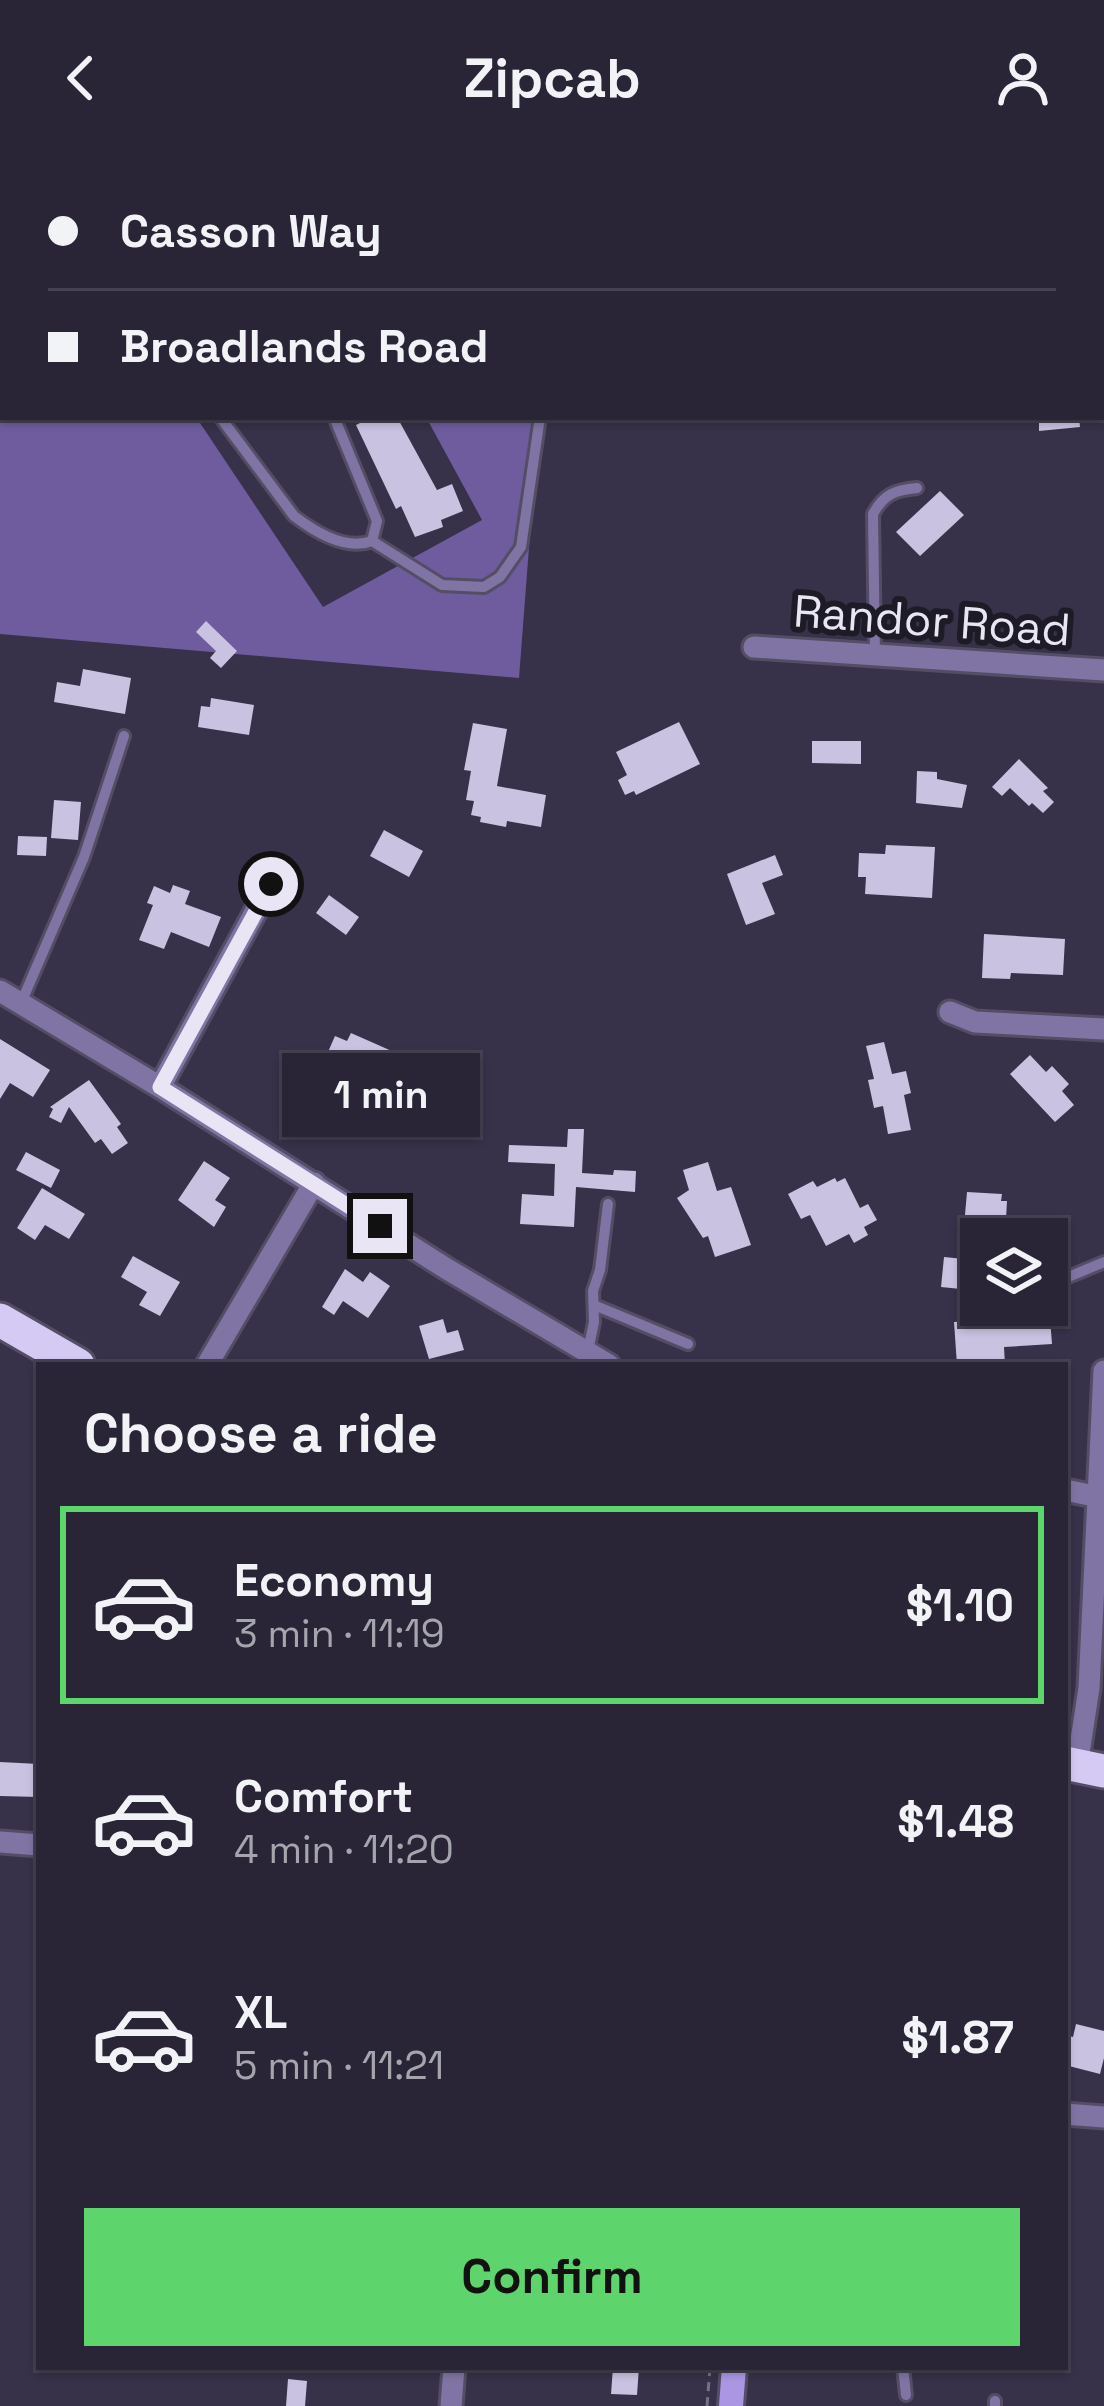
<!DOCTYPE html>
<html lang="en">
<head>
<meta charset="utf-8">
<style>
	:root { --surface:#292537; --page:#353142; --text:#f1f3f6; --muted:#a5a5ad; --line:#454252; --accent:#5ed56c }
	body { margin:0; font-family:"Space Grotesk",sans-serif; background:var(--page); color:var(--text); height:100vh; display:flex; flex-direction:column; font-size:45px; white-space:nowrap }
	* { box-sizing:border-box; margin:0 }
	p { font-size:39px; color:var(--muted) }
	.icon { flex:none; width:66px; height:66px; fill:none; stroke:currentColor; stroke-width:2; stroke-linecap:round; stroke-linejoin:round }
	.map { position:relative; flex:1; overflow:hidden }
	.drawer { position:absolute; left:36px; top:1206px; width:1032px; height:1008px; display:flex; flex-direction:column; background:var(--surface); border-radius:0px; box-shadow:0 3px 9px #0004,0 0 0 3px var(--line) }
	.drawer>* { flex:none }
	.guide { position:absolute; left:0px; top:0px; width:1104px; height:264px; box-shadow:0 3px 9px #0004,0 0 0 3px var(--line); display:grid; align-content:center; height:264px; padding:0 48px; background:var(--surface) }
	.tools { position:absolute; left:960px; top:1062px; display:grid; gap:24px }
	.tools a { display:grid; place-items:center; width:108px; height:108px; border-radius:0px; background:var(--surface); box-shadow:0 3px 9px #0004,0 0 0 3px var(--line); font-size:60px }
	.end { position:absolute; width:54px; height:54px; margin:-27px; border:15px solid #e9e5f5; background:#111; box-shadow:0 0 0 6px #111 }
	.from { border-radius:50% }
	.bubble { position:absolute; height:84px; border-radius:0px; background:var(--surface); box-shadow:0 3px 9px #0004,0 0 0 3px var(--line); font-size:39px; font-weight:700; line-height:84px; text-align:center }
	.guide b { display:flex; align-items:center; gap:42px; height:114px; font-size:45px }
	.guide b+b { border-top:3px solid var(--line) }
	.guide i { width:30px; height:30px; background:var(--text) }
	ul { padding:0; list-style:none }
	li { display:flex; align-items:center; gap:36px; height:198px; margin:0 24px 18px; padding:0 24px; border:6px solid transparent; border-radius:0px }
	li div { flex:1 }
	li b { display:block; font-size:45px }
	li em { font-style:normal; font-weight:700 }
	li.current { border-color:var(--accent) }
	li>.icon { width:108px; height:108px; stroke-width:1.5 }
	h2 { padding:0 48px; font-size:54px; line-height:144px }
	.primary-button { display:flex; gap:24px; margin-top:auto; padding:24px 48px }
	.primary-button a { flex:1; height:138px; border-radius:0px; background:var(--accent); color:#111; font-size:48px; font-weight:700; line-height:138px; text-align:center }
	header { display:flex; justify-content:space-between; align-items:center; height:156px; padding:0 48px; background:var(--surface); font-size:54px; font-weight:700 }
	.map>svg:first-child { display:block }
</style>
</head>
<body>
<header><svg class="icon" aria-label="back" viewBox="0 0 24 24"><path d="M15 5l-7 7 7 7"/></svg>Zipcab<svg class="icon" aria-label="person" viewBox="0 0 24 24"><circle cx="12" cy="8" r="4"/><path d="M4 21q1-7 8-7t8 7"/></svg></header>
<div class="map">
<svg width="1104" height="2250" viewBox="0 0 1104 2250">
	<rect width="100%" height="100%" fill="#373149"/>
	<path fill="#6f5c9e" d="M0,128H3V261H196L323,451L482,364L426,261H539L519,522L0,478Z"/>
	<path fill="#c9c2e0" d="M372,261H397L437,334L452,328L463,355L441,364L443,371L415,381L401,350L396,353L356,269Z
		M1039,261H1079L1080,271L1039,275Z
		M940,335L964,359L920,400L896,376Z
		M206,465L237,495L221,512L210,502L216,495L196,476Z
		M83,513L131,522L125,558L54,546L57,526L80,530Z
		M211,542L254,549L249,579L198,571L201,550L210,551Z
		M679,566L700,608L636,639L634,635L625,639L618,624L627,619L616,596Z
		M473,567L507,573L497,630L546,639L541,671L507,665L506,671L480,666L481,661L471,659L474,645L466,644L471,615L464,614Z
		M812,585H861V608L812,607Z
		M1019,603L1048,632L1043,635L1054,646L1043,657L1032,647L1029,650L1010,632L1002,640L992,631Z
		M917,615L937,616V623L967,629L962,652L916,647Z
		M54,644L81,646L78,684L51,682Z
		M384,674L423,695L409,721L370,700Z
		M18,680L47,681L46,700L17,699Z
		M886,689L935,691L932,742L865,738L866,721H858L859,697L885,698Z
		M775,699L783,719L762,727L775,758L746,769L727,718Z
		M173,729L190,735L185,748L221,761L209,791L171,776L164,793L139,784L153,749L147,747L154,730L170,737Z
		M329,739L359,761L346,779L316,757Z
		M984,778L1065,783L1063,819L1011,817L1010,823L982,822Z
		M351,877L394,896L378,931L324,905L335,880L347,885Z
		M0,883L50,914L33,941L10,927L0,943Z
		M884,886L892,918L906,915L911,937L904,939L911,974L888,978L883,950L874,952L868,924L874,923L866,890Z
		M1030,899L1046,916L1052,910L1069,928L1062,935L1074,949L1055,966L1010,918Z
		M89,924L121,968L117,971L128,987L112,998L101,983L95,987L69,951L61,967L49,961L53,953L50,951Z
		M568,973H584L582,1017L613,1019L614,1014L636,1015L635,1036L576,1031L574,1071L520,1068L522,1038L554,1040L555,1008L508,1006L509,989L567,991Z
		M26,996L60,1014L51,1032L16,1014Z
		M204,1005L230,1022L215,1044L226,1051L214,1071L178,1044Z
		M708,1006L717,1035L731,1031L751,1089L715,1101L708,1080L703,1082L677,1042L689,1034L683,1014Z
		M835,1022L837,1026L845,1022L860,1052L868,1048L877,1064L864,1071L868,1079L854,1087L849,1078L826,1090L810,1059L801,1063L788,1038L813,1025L817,1031Z
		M42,1032L85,1058L69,1083L45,1069L35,1084L17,1072Z
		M967,1036L1002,1038L1001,1045H1007L1006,1063H998V1072L964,1070Z
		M133,1100L180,1126L160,1160L139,1149L147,1136L121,1121Z
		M944,1101L964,1103L961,1133L941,1131Z
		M345,1113L363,1126L370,1116L390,1130L368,1162L343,1145L334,1159L322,1151Z
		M988,1149H1049L1052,1188L1004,1191L1005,1209H957L954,1166L989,1164Z
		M443,1163L447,1177L458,1174L464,1194L429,1203L419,1170Z
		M0,1606L39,1608V1641L0,1640Z
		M1076,1868L1104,1875V1902L1100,1918L1065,1909V1879L1073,1881Z
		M613,2211H639L637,2239L611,2238Z
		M288,2223L307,2225L305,2250H286Z"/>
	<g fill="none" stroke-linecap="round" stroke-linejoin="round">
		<g stroke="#534e65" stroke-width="16">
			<path id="service" d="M566,0L567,3
				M220,261L294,360C315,376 346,395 372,385L442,429L484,431L500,421L521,391L540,261
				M334,261L377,365L372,385
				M875,500L873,358C884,338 895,334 917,332
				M21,847L84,701L124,580
				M1047,1130L1104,1106
				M594,1149L688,1188
				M974,1152V1121L981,1115
				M588,1195L594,1166L593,1135L600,1114L608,1048
				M903,2211L906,2239
				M995,2250V2245"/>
		</g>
		<g stroke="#534e65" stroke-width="27">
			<path id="minor" d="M615,0L654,3
				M1101,37H1104
				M754,491L1104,514
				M0,835L160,931L447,1113L609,1209
				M950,856L975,866L1104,873
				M160,931L271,727
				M207,1209L314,1027
				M1065,1334L1104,1342
				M1077,1610L1089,1532L1104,1215
				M0,1686L39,1689
				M1065,1958L1104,1961
				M451,2250L454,2211"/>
		</g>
		<g stroke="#534e65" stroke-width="30">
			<path id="secondary" d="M731,2250L734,2211"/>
		</g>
		<g stroke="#534e65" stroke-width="39">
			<path id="trunk" d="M0,1164L78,1209
				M1065,1607L1104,1615"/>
		</g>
		<path stroke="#767186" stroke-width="3" stroke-dasharray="9 6" stroke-linecap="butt" d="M707,2250L710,2211"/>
		<use href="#service" stroke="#8074a4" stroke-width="10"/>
		<use href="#minor" stroke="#8074a4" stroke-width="21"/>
		<use href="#secondary" stroke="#aa96e2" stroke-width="24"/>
		<use href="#trunk" stroke="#d4caf3" stroke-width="33"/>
	</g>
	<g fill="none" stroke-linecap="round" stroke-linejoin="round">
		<path stroke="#e9e5f5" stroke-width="15" d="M271,728L160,931L380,1070"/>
	</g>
	<g text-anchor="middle" stroke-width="12" stroke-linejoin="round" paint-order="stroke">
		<g font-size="45" fill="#e9e5f5" stroke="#1d1b26">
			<text transform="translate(932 464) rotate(4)" y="16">Randor Road</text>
		</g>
	</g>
</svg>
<div class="tools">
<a><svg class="icon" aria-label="layers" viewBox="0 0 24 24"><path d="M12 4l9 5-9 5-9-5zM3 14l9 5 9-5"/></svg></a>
</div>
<i class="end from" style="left:271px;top:728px"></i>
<i class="end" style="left:380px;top:1070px"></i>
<div class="bubble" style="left:282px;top:897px;width:198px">1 min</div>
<div class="guide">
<b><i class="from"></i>Casson Way</b>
<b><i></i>Broadlands Road</b>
</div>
<section class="drawer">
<h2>Choose a ride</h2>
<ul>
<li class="current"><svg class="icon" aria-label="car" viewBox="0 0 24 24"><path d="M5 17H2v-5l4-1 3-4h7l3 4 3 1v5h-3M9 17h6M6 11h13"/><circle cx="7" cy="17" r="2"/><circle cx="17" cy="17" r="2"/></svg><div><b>Economy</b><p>3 min · 11:19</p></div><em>$1.10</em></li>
<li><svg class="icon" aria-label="car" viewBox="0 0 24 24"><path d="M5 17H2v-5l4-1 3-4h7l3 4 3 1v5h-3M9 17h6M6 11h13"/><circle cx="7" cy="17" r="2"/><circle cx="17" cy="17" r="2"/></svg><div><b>Comfort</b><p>4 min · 11:20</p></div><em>$1.48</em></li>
<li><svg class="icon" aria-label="car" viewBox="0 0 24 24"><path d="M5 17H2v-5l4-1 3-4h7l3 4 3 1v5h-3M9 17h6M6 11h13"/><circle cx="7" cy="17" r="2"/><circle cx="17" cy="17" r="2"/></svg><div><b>XL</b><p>5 min · 11:21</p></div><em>$1.87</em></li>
</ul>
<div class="primary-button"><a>Confirm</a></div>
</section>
</div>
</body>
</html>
